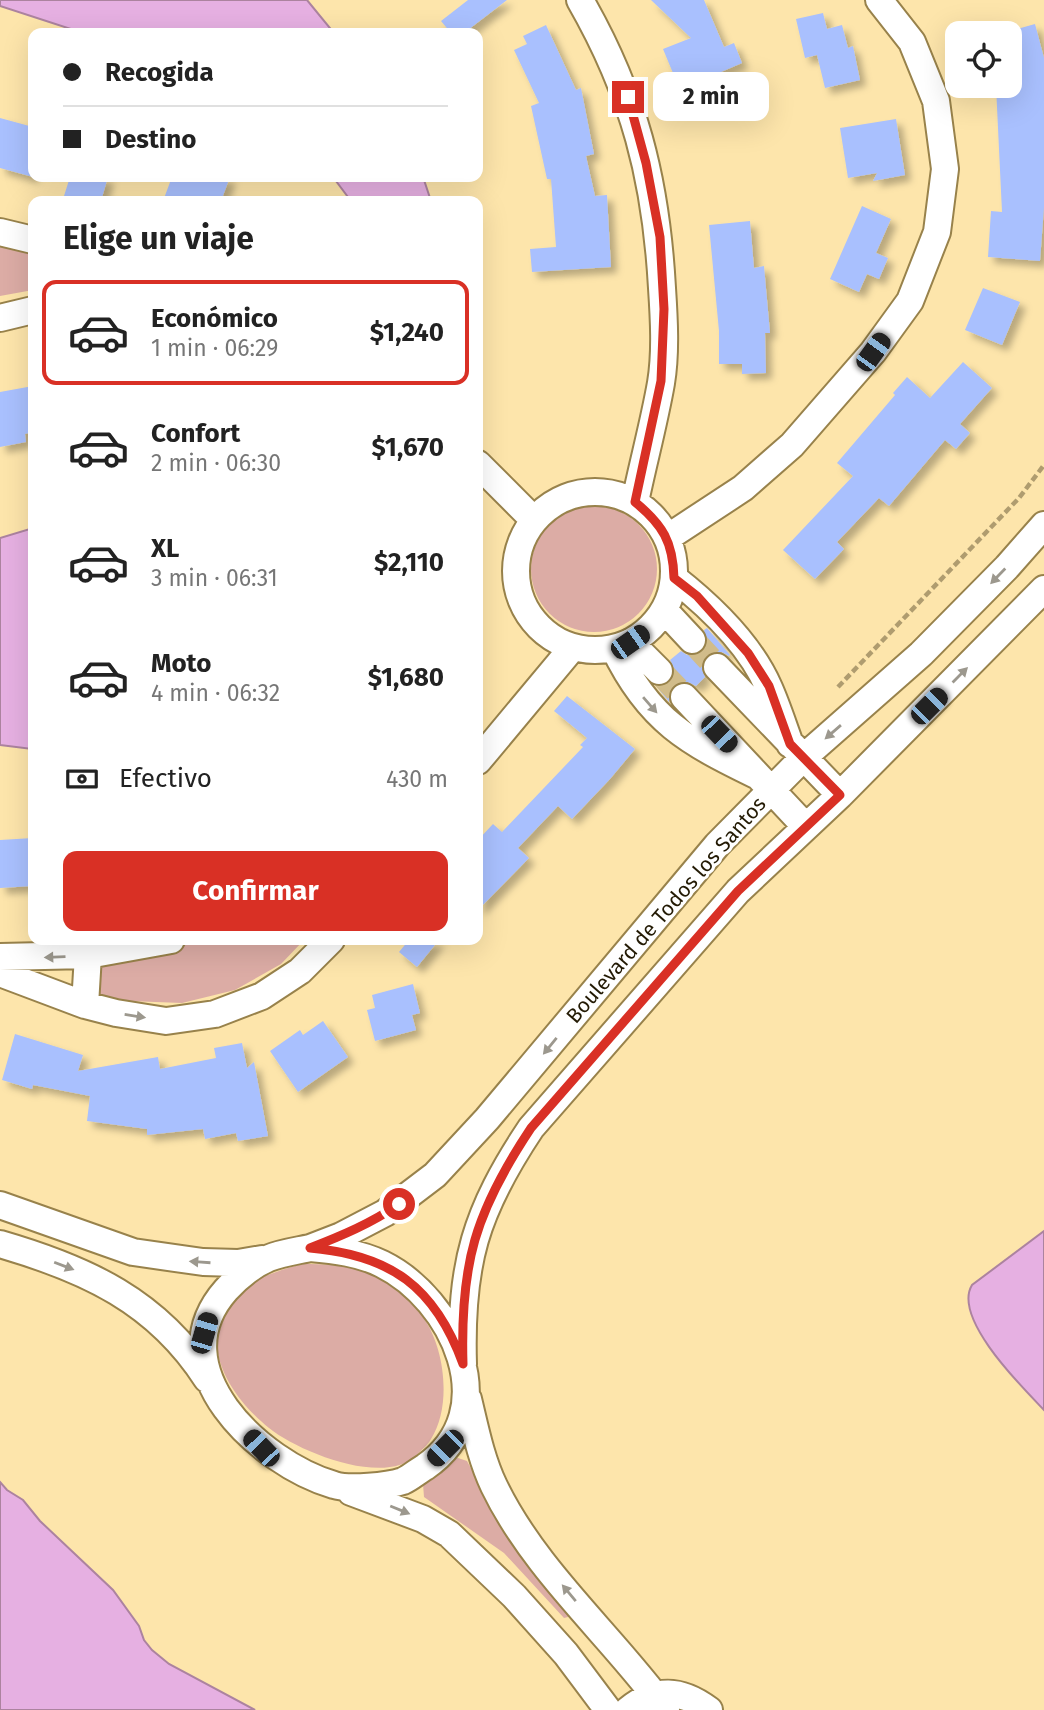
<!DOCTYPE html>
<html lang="es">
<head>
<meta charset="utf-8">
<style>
	:root { --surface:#fff; --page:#f6f6f6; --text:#222; --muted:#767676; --line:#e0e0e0; --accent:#d93025 }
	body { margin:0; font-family:"Fira Sans",sans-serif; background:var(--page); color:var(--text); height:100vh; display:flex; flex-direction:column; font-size:26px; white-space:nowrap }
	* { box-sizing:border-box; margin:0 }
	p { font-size:23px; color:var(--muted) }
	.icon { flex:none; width:38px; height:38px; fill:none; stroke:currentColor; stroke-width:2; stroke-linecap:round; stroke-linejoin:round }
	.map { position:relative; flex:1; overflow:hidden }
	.side { position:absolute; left:28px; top:196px; width:455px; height:749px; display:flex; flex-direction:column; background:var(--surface); border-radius:14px; box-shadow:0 7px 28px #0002 }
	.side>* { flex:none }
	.guide { position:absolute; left:28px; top:28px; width:455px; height:154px; border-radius:14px; box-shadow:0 7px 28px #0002; display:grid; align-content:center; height:154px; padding:0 35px; background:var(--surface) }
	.tools { position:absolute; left:945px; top:21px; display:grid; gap:14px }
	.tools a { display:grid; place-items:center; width:77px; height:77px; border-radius:14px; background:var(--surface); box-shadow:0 7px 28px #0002; font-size:35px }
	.end { position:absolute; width:32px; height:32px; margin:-16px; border:9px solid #d93025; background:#fff; box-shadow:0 0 0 4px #fff }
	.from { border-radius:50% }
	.bubble { position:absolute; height:49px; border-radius:14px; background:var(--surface); box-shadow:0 7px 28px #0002; font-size:23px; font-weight:700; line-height:49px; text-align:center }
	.car { position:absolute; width:21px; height:42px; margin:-21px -10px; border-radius:9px; box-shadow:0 0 5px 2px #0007; background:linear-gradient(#222 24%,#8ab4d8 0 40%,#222 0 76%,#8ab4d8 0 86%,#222 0) }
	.guide b { display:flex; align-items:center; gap:24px; height:66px; font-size:26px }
	.guide b+b { border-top:2px solid var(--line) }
	.guide i { width:18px; height:18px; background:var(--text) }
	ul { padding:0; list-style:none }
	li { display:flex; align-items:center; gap:21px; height:105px; margin:0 14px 10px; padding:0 21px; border:4px solid transparent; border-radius:14px }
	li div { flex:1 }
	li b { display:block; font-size:26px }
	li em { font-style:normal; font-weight:700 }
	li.on { border-color:var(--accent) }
	li>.icon { width:63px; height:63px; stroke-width:1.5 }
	h2 { padding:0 35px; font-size:32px; line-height:84px }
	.pay { display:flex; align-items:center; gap:18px; height:77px; padding:0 35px; font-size:26px }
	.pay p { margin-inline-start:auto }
	.primary-button { display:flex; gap:14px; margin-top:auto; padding:14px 35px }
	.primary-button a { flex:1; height:80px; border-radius:14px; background:var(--accent); color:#fff; font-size:28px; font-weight:700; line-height:80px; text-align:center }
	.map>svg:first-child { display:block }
</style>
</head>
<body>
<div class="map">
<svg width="1044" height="1710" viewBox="0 0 1044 1710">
	<defs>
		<filter id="shadow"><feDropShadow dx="6" dy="6" stdDeviation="3.5" flood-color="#0004"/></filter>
	</defs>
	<rect width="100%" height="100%" fill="#fde5ab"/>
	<path fill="#dcaca5" d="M0,246L33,255V290L0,296Z
		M531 569a63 63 0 1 1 126 0a63 63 0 1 1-126 0Z
		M194,940H304L281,964L235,990L182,1003L129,1001L101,995L92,985L102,959L171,946Z
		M302,1264C328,1264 351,1265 375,1276C393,1284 412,1301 423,1317C445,1348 452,1406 431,1439C428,1445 421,1450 417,1455C385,1487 299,1452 269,1428C245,1409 218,1376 217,1344C216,1338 220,1330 222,1324C225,1314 228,1303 236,1295C253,1277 279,1271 302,1264Z
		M455,1457L467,1461L513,1547L569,1611L568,1617L564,1618L504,1553L424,1497L423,1484Z"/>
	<path fill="#e6b0e2" stroke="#ac839f" stroke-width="2" d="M0,0H307L334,33H83L0,6Z
		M333,177H423L431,201H351Z
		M33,528V748L32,749L0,745V538Z
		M1044,1231V1410C1022,1387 952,1318 972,1285Z
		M0,1482L7,1490L23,1500L40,1521L113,1590L139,1626L144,1640L152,1650L169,1664L255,1710H0Z"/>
	<path fill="#a9c0fe" filter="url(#shadow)" d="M468,0H507L464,33H451L441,21Z
		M651,0H704L724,47L734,43L742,63L714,75L720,88L685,102L663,49L691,38Z
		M823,13L827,29L842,25L848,48L853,46L860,80L825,88L817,55L805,58L796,19Z
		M1035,24L1044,58V207L1040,261L988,257L991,211L1002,212L996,86H1010V31Z
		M546,25L576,90L581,88L594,154L586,156L595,196L607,195L611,267L532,272L530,249L556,247L551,179H547L531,106L539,103L514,50L527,44L523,36Z
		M0,118L33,127V177L0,168Z
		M896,119L905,175L873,181L877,173L848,178L840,128Z
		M70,177H108L101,201H83L64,196Z
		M172,177H230L221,201H163Z
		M862,206L891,219L876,253L888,258L879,279L867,274L859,292L830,279Z
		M750,221L754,268L764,266L770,333H765L766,373L742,374V364H719V331L709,225Z
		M983,288L1020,302L1002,345L965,330Z
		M963,362L992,388L960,424L970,433L956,449L945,440L889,506L879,498L837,542L844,549L815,579L783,550L853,476L837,463L895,395L893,393L907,377L930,398Z
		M33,386V432L25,434L26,442L0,447V392Z
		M707,628L730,655L729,656L722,652H714L707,655L702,663V670L705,677L696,686L688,682H681L674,685L669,693V702L656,686H664L671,682L674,674V668L670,660L681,651L687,655H695L703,651L707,644L704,630Z
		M567,696L635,749L610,779L572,819L558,806L518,848L529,858L478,910V840L493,824L502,832L583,747L580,745L587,738L554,711Z
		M33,838V886L0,888V840Z
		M409,940H439L417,967L399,952Z
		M413,984L420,1013L412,1015L416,1030L375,1041L367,1010L375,1008L372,995Z
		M323,1021L348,1057L298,1092L270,1051L300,1030L303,1035Z
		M15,1034L83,1055L78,1071L158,1057L160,1069L216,1058L214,1048L242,1043L247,1068L254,1062L268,1136L238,1141L236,1133L205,1139L203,1129L147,1135V1129L87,1121L90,1096L33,1085L32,1089L2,1080Z"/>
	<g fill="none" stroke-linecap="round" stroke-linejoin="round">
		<path stroke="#d1bc8a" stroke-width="26" stroke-dasharray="26 13" stroke-linecap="butt" d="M692,640L717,667
			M659,671L684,697"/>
		<g stroke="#98824b" stroke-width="30">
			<path id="minor" d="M580,0C634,94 656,179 662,288C664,318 666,353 661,383C654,423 643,463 635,502
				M0,232L33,240
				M0,318L33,310
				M478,464L534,520
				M516 571a79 79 0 1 1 158 0a79 79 0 1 1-158 0Z
				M667,538L743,488L792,445L873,352L910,301L937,232L945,169L936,101L912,42L879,0
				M674,578C711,607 750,644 769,688C777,706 783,725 790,744
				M664,610L692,640
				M630,642L659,671
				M614,648C649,721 688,742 758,776
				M717,667L840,795
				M684,697L806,827
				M478,761L573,647
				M0,957L88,955L171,940
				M0,973L85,1005L116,1013L166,1021L215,1014L262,996L300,971L331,940
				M85,1005L88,955
				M0,1205L133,1252L203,1262L238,1263L262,1259
				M0,1244C86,1269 157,1301 207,1379
				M310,1248L341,1236L385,1213L435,1175L487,1119L717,845L804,757L921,654L1007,567L1044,525
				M310,1248C334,1250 360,1253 382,1264C453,1299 506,1411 425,1467C418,1471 410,1478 403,1481C388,1486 349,1490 334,1485C259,1463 157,1368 226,1290C238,1277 252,1265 269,1258C281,1253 296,1251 310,1248Z
				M463,1364C460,1264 475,1212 531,1128L738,891L840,795L1044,589
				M468,1399C475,1428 481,1459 494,1486C535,1571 611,1635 666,1710
				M351,1492L423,1519L449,1534L514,1596L566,1654L608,1710
				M628,1710C656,1687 681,1689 709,1710"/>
		</g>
		<path stroke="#af9c6f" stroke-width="4.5" stroke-dasharray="7 3.5" stroke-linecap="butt" d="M838,687L1019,498L1044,465"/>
		<use href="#minor" stroke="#fff" stroke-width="26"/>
	</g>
	<defs><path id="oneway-solid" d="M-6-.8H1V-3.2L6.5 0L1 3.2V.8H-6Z" transform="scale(1.75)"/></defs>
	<g fill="#9c988e">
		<use href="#oneway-solid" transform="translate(998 576) rotate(134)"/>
		<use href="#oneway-solid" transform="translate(960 675) rotate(-45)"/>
		<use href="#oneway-solid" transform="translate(650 705) rotate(49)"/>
		<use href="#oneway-solid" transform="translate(833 732) rotate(139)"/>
		<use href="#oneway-solid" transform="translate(55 957) rotate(178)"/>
		<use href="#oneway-solid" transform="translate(135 1016) rotate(9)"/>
		<use href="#oneway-solid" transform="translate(550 1046) rotate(129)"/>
		<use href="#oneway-solid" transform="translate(200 1262) rotate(-176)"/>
		<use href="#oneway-solid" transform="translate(64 1266) rotate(21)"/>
		<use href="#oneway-solid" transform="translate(400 1510) rotate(22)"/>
		<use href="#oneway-solid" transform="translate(569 1593) rotate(-130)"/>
	</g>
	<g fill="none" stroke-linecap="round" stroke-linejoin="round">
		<path stroke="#d93025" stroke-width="9" d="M399,1204C372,1223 341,1236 310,1248C391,1255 435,1287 463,1364C460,1264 475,1212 531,1128L738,891L840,795L790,744L769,686L748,653L697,596L674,578C673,542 663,525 635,502L661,381L664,309L660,237L646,163L628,97"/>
	</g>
	<g text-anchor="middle" stroke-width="6" stroke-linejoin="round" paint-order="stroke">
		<g font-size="21" fill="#231a04" stroke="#fff">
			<text transform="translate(666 910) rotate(-49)" y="7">Boulevard de Todos los Santos</text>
		</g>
	</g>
</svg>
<div class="tools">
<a><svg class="icon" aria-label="locate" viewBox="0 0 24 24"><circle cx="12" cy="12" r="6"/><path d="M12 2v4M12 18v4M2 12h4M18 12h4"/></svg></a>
</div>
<i class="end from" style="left:399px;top:1204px"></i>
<i class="end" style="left:628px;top:97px"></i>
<div class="bubble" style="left:653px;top:72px;width:116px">2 min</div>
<i class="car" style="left:873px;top:352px;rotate:36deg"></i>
<i class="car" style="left:630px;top:642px;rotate:55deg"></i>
<i class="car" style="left:929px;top:706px;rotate:45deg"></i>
<i class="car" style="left:719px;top:734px;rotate:136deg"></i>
<i class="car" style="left:204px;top:1333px;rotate:16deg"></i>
<i class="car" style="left:261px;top:1448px;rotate:316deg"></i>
<i class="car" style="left:445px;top:1448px;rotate:225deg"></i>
<div class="guide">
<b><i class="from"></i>Recogida</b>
<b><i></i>Destino</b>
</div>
<section class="side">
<h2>Elige un viaje</h2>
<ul>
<li class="on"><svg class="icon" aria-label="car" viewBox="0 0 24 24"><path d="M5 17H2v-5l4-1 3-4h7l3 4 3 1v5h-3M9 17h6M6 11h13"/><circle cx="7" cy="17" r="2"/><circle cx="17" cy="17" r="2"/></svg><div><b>Económico</b><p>1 min · 06:29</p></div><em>$1,240</em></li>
<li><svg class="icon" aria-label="car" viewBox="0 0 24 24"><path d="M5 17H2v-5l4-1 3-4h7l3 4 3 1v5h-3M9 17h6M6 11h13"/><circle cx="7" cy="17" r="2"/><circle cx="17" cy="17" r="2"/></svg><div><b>Confort</b><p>2 min · 06:30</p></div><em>$1,670</em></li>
<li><svg class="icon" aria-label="car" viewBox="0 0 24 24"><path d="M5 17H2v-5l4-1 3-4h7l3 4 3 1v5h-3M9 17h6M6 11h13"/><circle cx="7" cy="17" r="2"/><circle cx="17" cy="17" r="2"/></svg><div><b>XL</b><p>3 min · 06:31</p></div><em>$2,110</em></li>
<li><svg class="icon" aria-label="car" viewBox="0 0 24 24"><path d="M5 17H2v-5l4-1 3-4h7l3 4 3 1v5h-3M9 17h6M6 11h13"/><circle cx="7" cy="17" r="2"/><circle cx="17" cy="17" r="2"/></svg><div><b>Moto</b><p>4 min · 06:32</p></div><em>$1,680</em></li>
</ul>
<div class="pay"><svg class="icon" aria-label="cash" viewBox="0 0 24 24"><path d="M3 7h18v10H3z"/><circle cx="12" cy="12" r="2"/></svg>Efectivo<p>430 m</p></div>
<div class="primary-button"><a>Confirmar</a></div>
</section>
</div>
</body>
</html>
